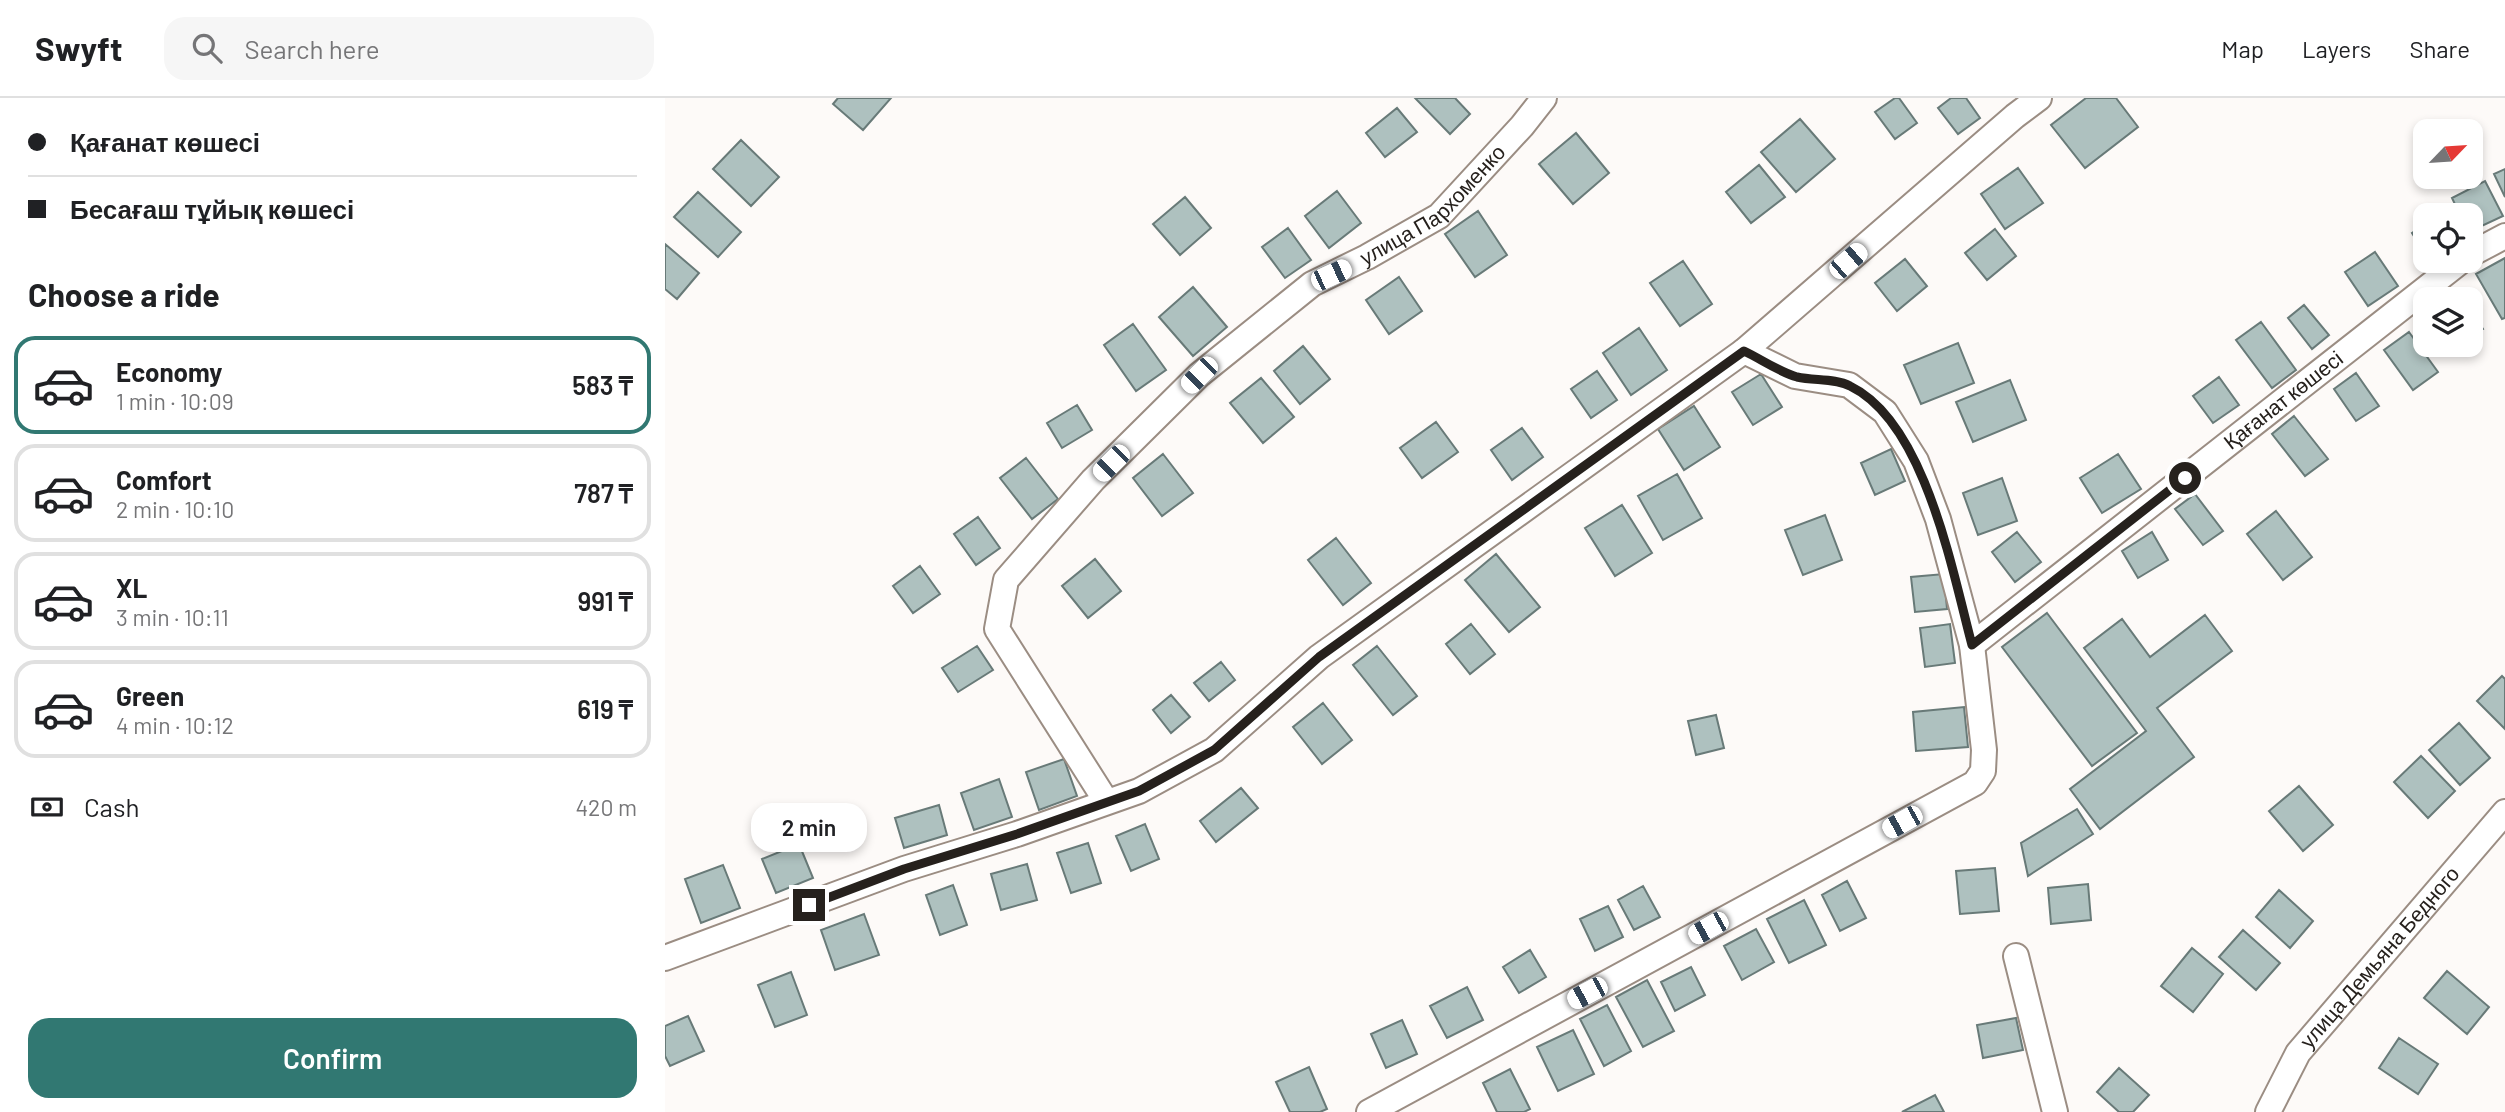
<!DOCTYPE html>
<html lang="en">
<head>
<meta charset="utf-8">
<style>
	:root { --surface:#fff; --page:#f6f6f6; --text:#202124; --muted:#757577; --line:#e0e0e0; --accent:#317872 }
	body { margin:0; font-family:Barlow,sans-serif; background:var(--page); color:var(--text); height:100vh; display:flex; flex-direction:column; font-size:26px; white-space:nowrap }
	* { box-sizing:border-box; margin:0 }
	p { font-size:23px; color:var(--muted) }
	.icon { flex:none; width:38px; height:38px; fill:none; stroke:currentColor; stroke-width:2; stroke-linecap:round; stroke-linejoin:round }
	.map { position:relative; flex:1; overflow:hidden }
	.panel { display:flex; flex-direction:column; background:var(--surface); width:665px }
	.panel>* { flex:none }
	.top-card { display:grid; align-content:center; height:154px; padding:0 28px; background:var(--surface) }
	.needle { width:46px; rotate:65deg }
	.tools { position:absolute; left:1748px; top:21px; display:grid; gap:14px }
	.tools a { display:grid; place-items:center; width:70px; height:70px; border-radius:14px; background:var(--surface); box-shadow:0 4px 10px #0003; font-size:35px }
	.end { position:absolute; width:32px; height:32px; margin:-16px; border:9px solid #26211d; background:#fff; box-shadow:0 0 0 4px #fff }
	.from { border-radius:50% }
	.bubble { position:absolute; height:49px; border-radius:21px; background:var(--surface); box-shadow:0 4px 10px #0003; font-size:23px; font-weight:600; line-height:49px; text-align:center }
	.car { position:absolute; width:21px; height:42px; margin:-21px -10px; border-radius:9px; box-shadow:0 0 5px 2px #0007; background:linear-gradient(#fff 24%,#345 0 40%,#fff 0 76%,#345 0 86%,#fff 0) }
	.top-card b { display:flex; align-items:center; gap:24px; height:66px; font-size:26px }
	.top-card b+b { border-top:2px solid var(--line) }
	.top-card i { width:18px; height:18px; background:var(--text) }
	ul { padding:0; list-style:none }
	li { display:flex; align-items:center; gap:21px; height:98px; margin:0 14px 10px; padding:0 14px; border:4px solid var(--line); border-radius:21px }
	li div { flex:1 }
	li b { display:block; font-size:26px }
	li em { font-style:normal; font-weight:600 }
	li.on { border-color:var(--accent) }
	li>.icon { width:63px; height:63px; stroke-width:1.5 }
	h2 { padding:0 28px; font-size:32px; line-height:84px }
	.pay { display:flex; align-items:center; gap:18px; height:77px; padding:0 28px; font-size:26px }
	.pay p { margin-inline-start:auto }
	.cta { display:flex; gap:14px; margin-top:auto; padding:14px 28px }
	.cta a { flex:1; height:80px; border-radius:21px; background:var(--accent); color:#fff; font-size:28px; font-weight:600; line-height:80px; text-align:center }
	header { display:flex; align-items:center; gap:42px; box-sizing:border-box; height:98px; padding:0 35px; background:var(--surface); border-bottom:2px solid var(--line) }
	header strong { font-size:33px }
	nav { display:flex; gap:38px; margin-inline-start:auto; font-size:24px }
	.search { width:490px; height:63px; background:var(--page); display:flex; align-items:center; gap:18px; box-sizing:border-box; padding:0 24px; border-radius:21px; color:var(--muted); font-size:26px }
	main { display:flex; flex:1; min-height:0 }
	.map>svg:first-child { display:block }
</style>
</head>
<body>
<header>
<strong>Swyft</strong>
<div class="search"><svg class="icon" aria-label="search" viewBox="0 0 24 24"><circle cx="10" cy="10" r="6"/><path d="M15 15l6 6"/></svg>Search here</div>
<nav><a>Map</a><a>Layers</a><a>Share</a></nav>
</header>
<main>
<section class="panel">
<div class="top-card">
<b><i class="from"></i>Қағанат көшесі</b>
<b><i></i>Бесағаш тұйық көшесі</b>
</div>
<h2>Choose a ride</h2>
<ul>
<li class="on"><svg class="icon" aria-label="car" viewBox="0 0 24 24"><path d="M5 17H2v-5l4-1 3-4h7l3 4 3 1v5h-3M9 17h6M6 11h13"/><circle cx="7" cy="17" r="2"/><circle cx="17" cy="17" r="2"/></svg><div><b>Economy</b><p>1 min · 10:09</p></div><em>583 ₸</em></li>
<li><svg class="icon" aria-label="car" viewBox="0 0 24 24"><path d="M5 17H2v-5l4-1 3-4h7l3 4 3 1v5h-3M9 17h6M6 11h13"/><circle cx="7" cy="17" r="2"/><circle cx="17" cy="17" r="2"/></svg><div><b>Comfort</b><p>2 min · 10:10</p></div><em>787 ₸</em></li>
<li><svg class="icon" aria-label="car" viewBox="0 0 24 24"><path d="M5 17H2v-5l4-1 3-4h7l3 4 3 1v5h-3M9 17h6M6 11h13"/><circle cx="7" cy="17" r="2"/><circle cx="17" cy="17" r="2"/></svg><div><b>XL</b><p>3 min · 10:11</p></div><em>991 ₸</em></li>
<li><svg class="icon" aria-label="car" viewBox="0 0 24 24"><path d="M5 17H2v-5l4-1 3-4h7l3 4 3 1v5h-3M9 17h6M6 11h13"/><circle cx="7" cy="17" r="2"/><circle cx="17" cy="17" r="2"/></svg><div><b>Green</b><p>4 min · 10:12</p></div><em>619 ₸</em></li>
</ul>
<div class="pay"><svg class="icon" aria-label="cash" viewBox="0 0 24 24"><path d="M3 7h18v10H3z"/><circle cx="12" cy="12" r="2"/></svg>Cash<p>420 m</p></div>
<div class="cta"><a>Confirm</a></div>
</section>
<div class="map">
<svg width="1840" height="1014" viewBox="0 0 1840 1014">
	<rect width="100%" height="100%" fill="#fdfaf8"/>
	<path fill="#aec1bf" stroke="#687a78" stroke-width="2" d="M173,0H226L198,32L168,6Z
		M750,0H790L805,16L785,36Z
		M1230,0H1234L1252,25L1230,41L1210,14Z
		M1286,0H1301L1315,20L1293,36L1273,10Z
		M1421,0H1451L1473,29L1420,70L1386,27Z
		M732,10L752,34L720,59L701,35Z
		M1135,21L1170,61L1131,94L1096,54Z
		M911,35L944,75L908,106L874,66Z
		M76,42L114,79L86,108L48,71Z
		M1094,67L1120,99L1086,125L1061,94Z
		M1353,70L1378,105L1340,131L1316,96Z
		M1840,71V99L1829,76Z
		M1820,83L1838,118L1806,133V117H1795L1787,100Z
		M672,93L696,125L664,150L640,118Z
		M33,94L76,134L53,159L9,119Z
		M520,99L546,130L515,157L488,126Z
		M813,113L842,157L810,179L780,136Z
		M1760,126V156L1747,135Z
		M623,130L646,162L620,180L597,149Z
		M1330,131L1351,158L1322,182L1300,155Z
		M0,146L34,175L12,201L0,191Z
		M1710,154L1733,188L1703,208L1680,174Z
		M1840,160V220L1837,221L1811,176Z
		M1240,161L1262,188L1232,213L1210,185Z
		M1018,163L1047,206L1015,228L985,185Z
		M734,179L757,213L724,236L701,202Z
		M528,189L562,229L528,258L494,219Z
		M1639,207L1664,237L1647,251L1623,220Z
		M1806,213L1818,231L1806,239Z
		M1596,224L1631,272L1607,290L1571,242Z
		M468,226L501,272L471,293L439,247Z
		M974,230L1002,272L966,297L938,255Z
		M1744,234L1773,274L1748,292L1719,252Z
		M1293,245L1309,285L1256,306L1239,267Z
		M638,248L665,281L635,306L609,273Z
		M932,273L952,302L926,320L906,291Z
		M1691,275L1714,308L1691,323L1669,291Z
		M1096,276L1117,309L1088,327L1067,294Z
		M1554,279L1574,307L1548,325L1528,298Z
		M596,280L629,319L598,345L565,305Z
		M1345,282L1361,322L1308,344L1291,304Z
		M412,307L427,332L397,350L382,325Z
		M1029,308L1055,349L1019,372L993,331Z
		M1629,318L1663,361L1640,378L1607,336Z
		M771,324L793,354L757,380L735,350Z
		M857,330L878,359L847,382L826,352Z
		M1226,351L1240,383L1210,397L1196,365Z
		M498,356L528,395L497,418L468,380Z
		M1453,356L1476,391L1437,415L1415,380Z
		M361,360L393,401L367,421L335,380Z
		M1012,376L1037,420L998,442L973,398Z
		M1337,380L1352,423L1313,437L1298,395Z
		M1530,396L1558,433L1538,447L1510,411Z
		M957,407L987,455L950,478L920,430Z
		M1611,413L1647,459L1618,482L1582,436Z
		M1160,417L1177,462L1138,477L1120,432Z
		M313,419L335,450L311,467L289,436Z
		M1352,434L1376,464L1350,484L1327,454Z
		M1487,434L1503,462L1473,480L1457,453Z
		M671,440L706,485L678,507L643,462Z
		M831,456L875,509L844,534L800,482Z
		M430,461L456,493L423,520L397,488Z
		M255,468L275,496L248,515L228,488Z
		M1279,476L1282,511L1250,514L1246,479Z
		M1382,515L1472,635L1427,668L1337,549Z
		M1540,517L1567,553L1492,610L1529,659L1435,731L1405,691L1481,633L1419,550L1457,521L1485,559Z
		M806,526L830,556L805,576L781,546Z
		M1285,526L1290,565L1260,569L1255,530Z
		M312,548L328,572L293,594L277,570Z
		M712,548L752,598L728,617L688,567Z
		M556,564L570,582L544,603L529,585Z
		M1837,578L1840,581V631L1812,603Z
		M506,597L525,619L506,635L488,612Z
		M658,605L687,642L657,666L628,629Z
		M1299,609L1303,649L1251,653L1248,614Z
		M1051,617L1059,650L1031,657L1023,623Z
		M1794,625L1825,660L1795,687L1764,652Z
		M1756,658L1790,693L1763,720L1729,684Z
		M399,661L412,698L374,712L361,674Z
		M334,681L347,719L309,732L296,695Z
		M1634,688L1668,727L1638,753L1604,713Z
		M576,690L593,710L551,744L535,723Z
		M274,707L282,737L239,750L230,720Z
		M1412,711L1428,736L1363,778L1356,745Z
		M480,726L494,761L466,773L451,738Z
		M423,745L436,785L406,795L392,755Z
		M134,746L148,780L111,795L97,761Z
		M362,766L372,802L336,812L326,776Z
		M58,767L75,810L36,825L20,781Z
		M1330,770L1334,813L1295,816L1291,773Z
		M1182,783L1201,820L1175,833L1157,797Z
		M1423,786L1426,822L1386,826L1383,790Z
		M288,787L302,827L275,837L261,797Z
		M978,788L995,819L969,832L953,802Z
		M1614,792L1648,823L1625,850L1591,819Z
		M1139,802L1161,847L1124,865L1102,821Z
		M943,808L958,839L930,853L915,821Z
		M199,816L214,857L170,872L156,832Z
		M1091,831L1109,864L1077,882L1059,848Z
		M1578,832L1615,865L1591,892L1554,859Z
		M1527,850L1558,876L1528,914L1496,888Z
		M865,852L881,879L854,895L838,869Z
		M1026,869L1040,897L1010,913L996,884Z
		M1782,873L1824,909L1802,936L1759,900Z
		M126,874L142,917L110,929L93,887Z
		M982,882L1009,933L978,949L951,899Z
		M802,889L818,922L782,940L765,908Z
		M942,907L966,953L939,968L915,921Z
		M23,918L39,953L5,968L0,958V928Z
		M1351,920L1358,952L1318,960L1312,927Z
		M737,922L752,956L721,970L706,936Z
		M908,932L929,976L893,993L872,949Z
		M1734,940L1773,966L1753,996L1714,970Z
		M644,969L662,1011L655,1014H625L611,984Z
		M1454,970L1484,997L1468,1014H1454L1432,994Z
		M845,971L865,1011L859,1014H832L818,985Z
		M1270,997L1279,1014H1237Z"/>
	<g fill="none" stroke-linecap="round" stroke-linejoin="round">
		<g stroke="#9b8d83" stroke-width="28">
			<g id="street">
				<path d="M1806,156L1840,138"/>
				<path id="s1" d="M1307,547L1796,163"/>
				<path id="s2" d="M441,703L332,531L341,482L428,382L534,277L647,186L702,159L774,118L857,28L879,0"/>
				<path d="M1351,858L1390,1014"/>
				<path d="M0,860L239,771L352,736L474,693L549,652L654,559L1079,253L1350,18L1374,0"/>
				<path d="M704,1014L1310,685L1318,673L1319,652L1307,547L1273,421L1251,363L1220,314L1184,287L1130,278L1079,253"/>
				<path id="s3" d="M1603,1014L1633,955L1840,714"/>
			</g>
		</g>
		<use href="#street" stroke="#fff" stroke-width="24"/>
	</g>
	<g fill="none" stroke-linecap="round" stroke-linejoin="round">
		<path stroke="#26211d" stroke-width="9" d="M144,807L239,771L352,736L474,693L549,652L654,559L1079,253C1096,261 1114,274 1132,279C1149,283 1170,280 1185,288C1260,324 1287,472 1307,547L1520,380"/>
	</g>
	<g text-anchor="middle" stroke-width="7" stroke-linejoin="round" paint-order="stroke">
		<g font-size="21" fill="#26211d" stroke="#fff">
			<text dy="7" stroke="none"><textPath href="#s2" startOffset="826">улица Пархоменко</textPath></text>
			<text dy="7" stroke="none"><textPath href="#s1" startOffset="396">Қағанат көшесі</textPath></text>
			<text dy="7" stroke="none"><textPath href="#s3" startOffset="192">улица Демьяна Бедного</textPath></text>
		</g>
	</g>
</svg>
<div class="tools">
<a><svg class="needle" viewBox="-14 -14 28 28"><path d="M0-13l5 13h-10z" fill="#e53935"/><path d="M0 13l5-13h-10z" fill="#757577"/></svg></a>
<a><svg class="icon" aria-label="locate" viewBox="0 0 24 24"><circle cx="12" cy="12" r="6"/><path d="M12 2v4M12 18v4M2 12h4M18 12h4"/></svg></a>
<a><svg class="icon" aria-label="layers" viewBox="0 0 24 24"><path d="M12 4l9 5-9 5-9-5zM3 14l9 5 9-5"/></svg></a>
</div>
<i class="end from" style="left:1520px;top:380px"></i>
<i class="end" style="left:144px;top:807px"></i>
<div class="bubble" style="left:86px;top:705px;width:116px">2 min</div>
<i class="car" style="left:1183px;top:163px;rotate:49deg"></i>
<i class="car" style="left:666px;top:177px;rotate:65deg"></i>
<i class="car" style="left:534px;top:277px;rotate:225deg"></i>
<i class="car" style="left:446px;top:365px;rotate:225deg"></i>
<i class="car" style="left:1237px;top:724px;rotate:241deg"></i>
<i class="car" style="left:1043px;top:830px;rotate:241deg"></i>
<i class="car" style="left:922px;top:895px;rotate:242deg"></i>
</div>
</main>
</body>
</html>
